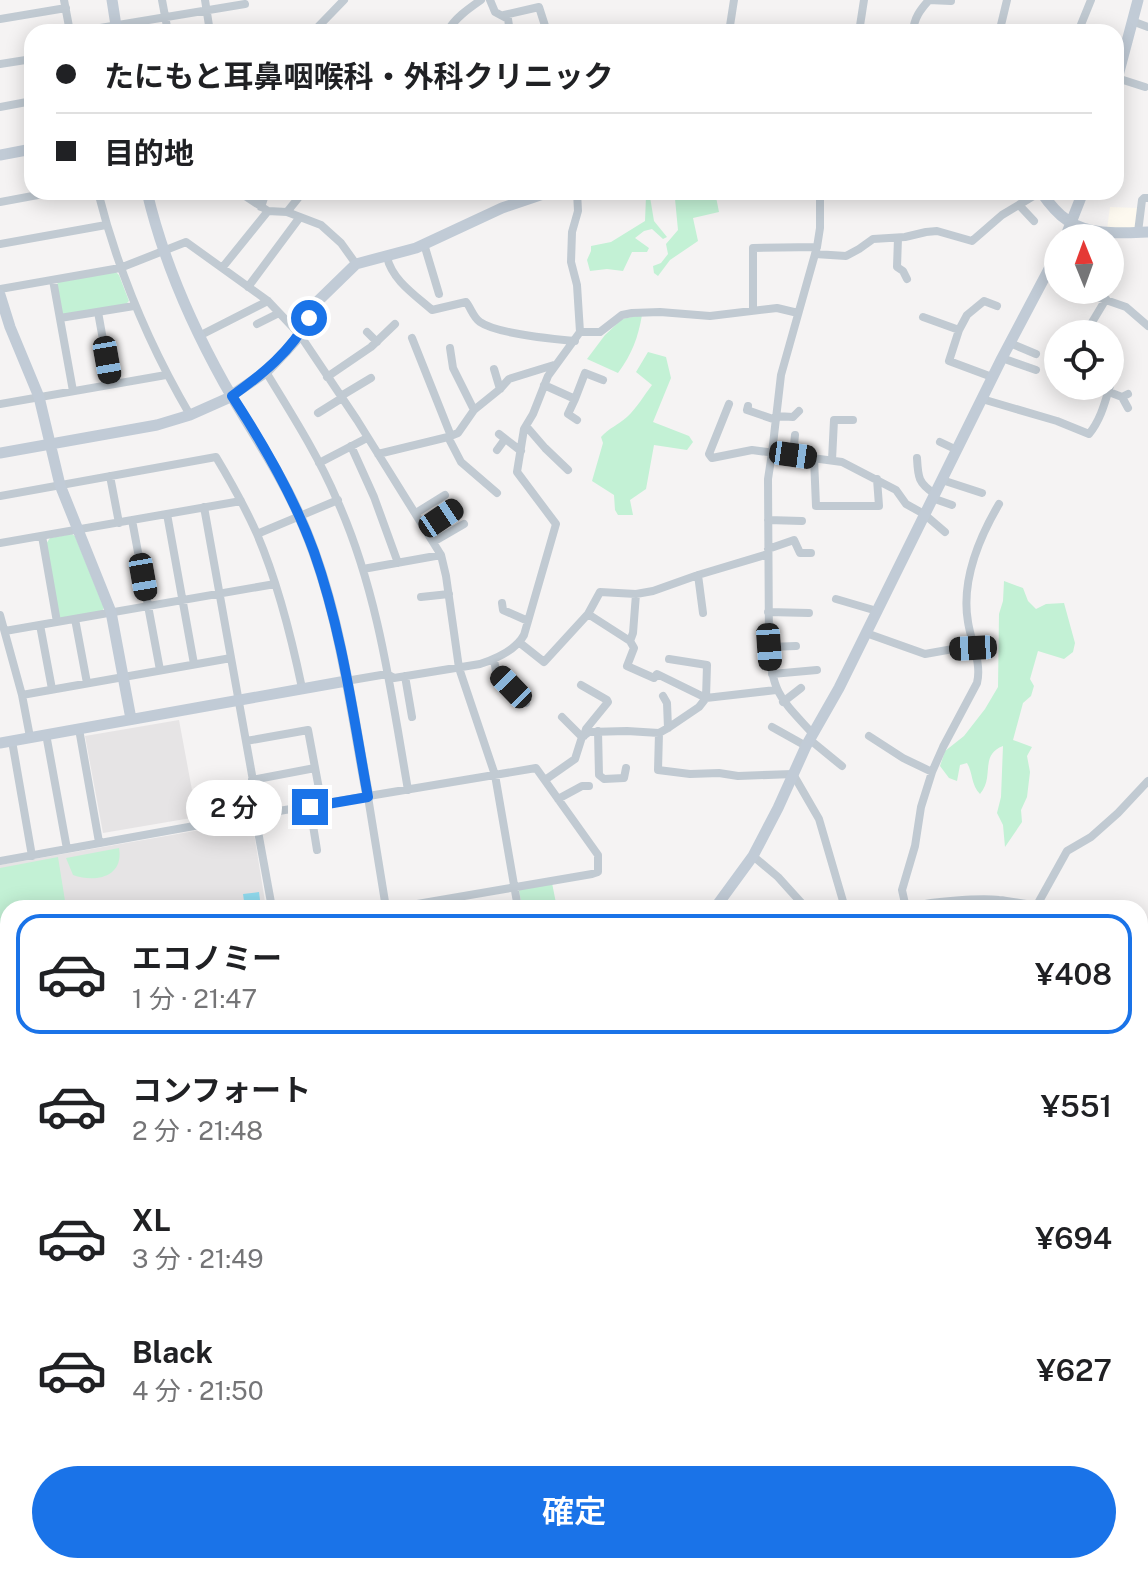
<!DOCTYPE html>
<html lang="ja">
<head>
<meta charset="utf-8">
<style>
	:root { --surface:#fff; --page:#f6f6f6; --text:#202124; --muted:#757577; --line:#e0e0e0; --accent:#1a73e8 }
	body { margin:0; font-family:"Public Sans","Noto Sans JP",sans-serif; background:var(--page); color:var(--text); height:100vh; display:flex; flex-direction:column; font-size:30px; white-space:nowrap }
	* { box-sizing:border-box; margin:0 }
	p { font-size:26px; color:var(--muted) }
	.icon { flex:none; width:44px; height:44px; fill:none; stroke:currentColor; stroke-width:2; stroke-linecap:round; stroke-linejoin:round }
	.map { position:relative; flex:1; overflow:hidden }
	.panel { position:absolute; left:0px; top:900px; width:1148px; height:674px; display:flex; flex-direction:column; background:var(--surface); border-radius:24px 24px 0 0; box-shadow:0 4px 20px #0003 }
	.panel>* { flex:none }
	.hud { position:absolute; left:24px; top:24px; width:1100px; height:176px; border-radius:24px; box-shadow:0 4px 20px #0003; display:grid; align-content:center; height:176px; padding:0 32px; background:var(--surface) }
	.needle { width:52px; rotate:359deg }
	.fabs { position:absolute; left:1044px; top:224px; display:grid; gap:16px }
	.fabs a { display:grid; place-items:center; width:80px; height:80px; border-radius:50%; background:var(--surface); box-shadow:0 4px 20px #0003; font-size:40px }
	.end { position:absolute; width:36px; height:36px; margin:-18px; border:10px solid #1a73e8; background:#fff; box-shadow:0 0 0 4px #fff }
	.from { border-radius:50% }
	.bubble { position:absolute; height:56px; border-radius:28px; background:var(--surface); box-shadow:0 4px 20px #0003; font-size:26px; font-weight:600; line-height:56px; text-align:center }
	.car { position:absolute; width:24px; height:48px; margin:-24px -12px; border-radius:10px; box-shadow:0 0 6px 2px #0007; background:linear-gradient(#222 24%,#8ab4d8 0 40%,#222 0 76%,#8ab4d8 0 86%,#222 0) }
	.hud b { display:flex; align-items:center; gap:28px; height:76px; font-size:30px }
	.hud b+b { border-top:2px solid var(--line) }
	.hud i { width:20px; height:20px; background:var(--text) }
	ul { padding:14px 0 0; list-style:none }
	li { display:flex; align-items:center; gap:24px; height:120px; margin:0 16px 12px; padding:0 16px; border:4px solid transparent; border-radius:24px }
	li div { flex:1 }
	li b { display:block; font-size:30px }
	li em { font-style:normal; font-weight:600 }
	li.current { border-color:var(--accent) }
	li>.icon { width:72px; height:72px; stroke-width:1.5 }
	.primary-button { display:flex; gap:16px; margin-top:auto; padding:16px 32px }
	.primary-button a { flex:1; height:92px; border-radius:48px; background:var(--accent); color:#fff; font-size:32px; font-weight:600; line-height:92px; text-align:center }
	.map>svg:first-child { display:block }
</style>
</head>
<body>
<div class="map">
<svg width="1148" height="1573" viewBox="0 0 1148 1573">
	<rect width="100%" height="100%" fill="#f5f3f3"/>
	<path fill="#fdf9ef" d="M1110,207L1138,208L1136,228L1107,229Z"/>
	<path fill="#e6e4e5" d="M179,720L197,817L103,833L85,736Z
		M252,821L266,908H8V971L0,972V865Z"/>
	<path fill="#c3f1d5" d="M650,192H715L719,212L693,218L698,241L670,260L658,276L654,273L653,266L661,263L668,254L666,244L678,230L675,199L665,192L650,197L654,221L667,237L663,239L652,229L644,231L635,238L649,248L647,252H632L623,271L607,269L590,271L587,260L591,251V246L611,242L645,221L646,196Z
		M116,272L119,275L129,301L126,304L65,315L62,313L57,284L59,282Z
		M642,315C638,338 632,354 618,373L587,359L605,335L622,319Z
		M648,352L666,357L671,378L653,422L689,436L693,442L687,450L654,445L646,489L630,500L633,515H618L615,510L614,495L592,481L603,443L601,437C609,428 618,425 627,417C637,408 644,395 652,385L636,372Z
		M72,534L75,536L104,608L102,611L61,618L59,616L46,544L50,538Z
		M1004,581L1023,588L1028,601L1036,609L1046,604L1064,603L1075,643L1073,652L1064,659L1038,651L1030,679L1034,686L1031,696L1023,703L1013,740L1032,747L1027,756L1030,772L1027,797L1021,810L1022,822L1005,847L1003,825L997,813L1001,797L1003,746C979,755 995,777 980,794C971,785 973,773 967,763L960,765L957,781L949,778L940,766L945,751L964,736L985,709L998,687L999,614L1003,601Z
		M119,848C124,877 96,883 73,875L66,858Z
		M58,857L66,907L100,902L102,908H8V955L0,957V868Z
		M552,883L557,908H522L519,890Z
		M1140,1013L1148,1020V1046H1145L1140,1051Z"/>
	<path fill="#90daee" d="M259,892L261,908H245L243,894Z"/>
	<g fill="none" stroke-linecap="round" stroke-linejoin="round">
		<path stroke="#90daee" stroke-width="2" d="M1140,1158L1148,1153
			M804,1566L805,1573"/>
		<path stroke="#c1cad2" stroke-width="8" d="M64,0L70,32
			M162,0L168,32
			M205,0L210,32
			M490,0L495,12L508,19L510,32
			M504,15L539,7L547,32
			M0,19L66,8
			M1132,21L1148,27
			M76,32L245,4
			M313,32L344,0
			M447,32C455,18 468,9 481,0
			M729,32L734,0
			M859,32L864,0
			M913,32C914,18 920,10 929,0L951,1
			M1007,32L1001,25L1007,0
			M1078,32L1091,0
			M0,64L32,59
			M1117,78L1145,87
			M0,107L32,101
			M98,192C118,271 149,345 190,415
			M239,192L268,211L287,212L321,225L341,243L356,264
			M0,202L54,192
			M1019,205L1034,221
			M261,207L266,192
			M287,212L303,192
			M1138,232L1142,200L1144,198H1148
			M898,238L897,267L903,271L907,279
			M0,244L106,225
			M424,244L439,294
			M815,254L846,256L859,249L873,239L905,237L926,232L937,231L972,241L1002,215L1040,192
			M387,257C392,280 415,295 432,310L466,302C471,308 473,317 480,322C497,334 553,339 575,341
			M222,268L268,211
			M53,280L73,391
			M248,287L300,217
			M0,289L120,268L186,242L268,301L300,335L357,420L441,555L446,576L459,668L495,775L518,908
			M1077,290L1126,307L1148,326
			M753,310V248L817,247
			M98,312L111,384
			M923,317L959,330L949,361L992,377
			M60,318L134,306
			M257,324L279,313
			M959,330L967,315L984,301L997,306
			M367,332L377,342
			M580,332H600L622,315L632,313L660,312L710,316L777,308L798,313
			M1085,334L1106,299
			M199,336L268,301
			M412,338L451,436
			M1010,343L1036,354
			M450,348L453,368L474,410
			M1002,358L1036,370
			M494,369L500,389
			M266,372C291,413 318,455 337,500C378,591 391,692 408,790
			M327,377L371,347L395,324
			M544,385L575,399L568,414L577,420
			M1109,392L1122,397L1128,394
			M1073,394L1076,386
			M341,396L371,378
			M1122,397L1128,408
			M575,399L585,373L603,380
			M982,399L1057,421L1089,434C1106,413 1107,387 1118,364
			M0,404L166,375
			M729,404L709,454L712,458L752,450L842,462L896,490L906,504L924,514L945,532
			M748,406L747,410L776,420
			M318,413L342,398
			M776,416L793,417L799,411
			M526,426L545,448L568,470
			M499,434L521,451
			M448,437L458,433L474,410L500,389L509,379L554,365
			M940,442L957,450
			M351,446L374,497L398,563
			M497,450L505,439
			M378,454L448,437L461,462L497,493
			M793,455L795,435
			M814,458L816,506H879L877,479
			M917,458C918,477 918,483 935,494
			M832,460L834,420H853
			M319,463L367,438
			M110,476L119,523
			M942,480L982,493
			M0,496L216,457C231,482 245,507 257,534C278,583 291,635 302,688
			M932,498L952,505
			M204,507L259,814
			M416,513L445,495
			M167,514L194,664
			M132,520L160,670
			M768,520L802,521
			M425,528L456,508
			M257,534L338,500
			M42,536L57,622
			M433,542L464,524
			M0,543L241,501
			M768,549L794,540L800,553H811
			M363,569L441,555
			M698,575L703,613
			M636,594L633,633L630,641L634,648L627,666L654,678L657,674L706,698L707,665L669,659
			M421,597L449,594
			M836,599L877,611
			M502,603L503,610L528,621
			M768,612L809,613
			M588,614L630,641
			M0,615L22,695L30,737
			M75,619L87,683
			M40,625L52,689
			M5,631L275,584
			M866,633L925,654L953,649L973,648
			M520,643L544,662L588,614L600,592L636,594L653,591L698,575L768,554
			M769,647L796,646
			M494,659L496,672L526,703
			M772,674L817,670
			M405,676L412,717
			M346,681L387,674L394,678L480,664C495,659 516,650 524,635L556,524L517,472L524,429L533,414L548,376L580,332L577,285L571,262L572,232L578,211L577,192
			M581,685L607,700L608,702L586,729L584,736
			M22,695L231,658
			M663,696L667,703L668,728
			M783,702L801,688
			M562,717L582,737
			M772,727L806,746
			M79,729L99,842
			M598,731L599,775L604,779L624,778L626,768
			M659,733L658,770L690,774L719,773L738,776L793,774L819,819L845,908
			M812,733C782,700 772,694 769,647L768,479L772,453L781,375L817,247L820,228V192
			M46,734L67,849
			M869,736L903,758L932,772
			M809,739L842,766
			M12,741L32,856
			M246,741L308,730L322,805
			M252,780L315,768
			M545,780L575,759L582,737L589,732L627,731L659,733L668,728L699,707L706,698L776,690
			M368,797L386,908
			M558,799L582,786H589
			M310,807L317,850
			M255,815L272,908
			M753,856L778,877L806,908
			M0,861L255,815L536,768L598,855V872L592,874L394,908
			M1037,905L1067,851L1091,837L1118,813L1148,781
			M906,908L902,890L915,846L921,807L932,772L943,747L977,683C982,663 971,642 968,622C961,582 979,538 999,504
			M911,908C923,901 983,898 999,900C1013,901 1024,905 1037,905L1040,907
			M0,975L8,974
			M0,1089L8,1088
			M1140,1130H1148
			M0,1187L8,1185
			M1146,1296L1148,1313
			M0,1317L8,1315
			M1140,1435L1148,1432
			M1140,1456L1148,1463
			M1140,1514L1148,1503
			M333,1566L335,1573
			M381,1566L414,1573
			M706,1566L714,1569L717,1573
			M762,1566V1573
			M229,1571L230,1573
			M191,1573L198,1566
			M424,1573L425,1566
			M603,1573L624,1566
			M827,1573L829,1566
			M879,1573L881,1566
			M1067,1573L1071,1566"/>
		<path stroke="#c1cbd6" stroke-width="11" d="M112,0L117,32
			M1116,83L1138,0
			M0,155L32,149
			M147,192C163,260 190,322 224,383C249,427 278,468 299,515C339,603 350,702 368,797
			M1041,192C1048,202 1056,213 1067,220C1089,236 1122,233 1148,232
			M1065,238L1083,192
			M0,295L10,327L39,397L60,485L111,612L131,719
			M0,453L157,425L190,415L226,399L266,372L285,352L300,335L318,301L356,264L416,248L502,208L549,192
			M0,743L346,681
			M715,908L753,856L778,808L806,746L839,688L1002,358L1058,252
			M0,1384L8,1379
			M129,1573V1566"/>
	</g>
	<g fill="none" stroke-linecap="round" stroke-linejoin="round">
		<path stroke="#1a73e8" stroke-width="10" d="M309,318C291,351 263,374 232,396C264,445 294,497 314,552C342,631 353,715 368,797L310,807"/>
	</g>
</svg>
<div class="fabs">
<a><svg class="needle" viewBox="-14 -14 28 28"><path d="M0-13l5 13h-10z" fill="#e53935"/><path d="M0 13l5-13h-10z" fill="#757577"/></svg></a>
<a><svg class="icon" aria-label="locate" viewBox="0 0 24 24"><circle cx="12" cy="12" r="6"/><path d="M12 2v4M12 18v4M2 12h4M18 12h4"/></svg></a>
</div>
<i class="end from" style="left:309px;top:318px"></i>
<i class="end" style="left:310px;top:807px"></i>
<div class="bubble" style="left:186px;top:780px;width:96px">2 分</div>
<i class="car" style="left:107px;top:360px;rotate:170deg"></i>
<i class="car" style="left:793px;top:455px;rotate:98deg"></i>
<i class="car" style="left:441px;top:518px;rotate:56deg"></i>
<i class="car" style="left:143px;top:577px;rotate:170deg"></i>
<i class="car" style="left:769px;top:647px;rotate:176deg"></i>
<i class="car" style="left:973px;top:648px;rotate:267deg"></i>
<i class="car" style="left:511px;top:687px;rotate:316deg"></i>
<div class="hud">
<b><i class="from"></i>たにもと耳鼻咽喉科・外科クリニック</b>
<b><i></i>目的地</b>
</div>
<section class="panel">
<ul>
<li class="current"><svg class="icon" aria-label="car" viewBox="0 0 24 24"><path d="M5 17H2v-5l4-1 3-4h7l3 4 3 1v5h-3M9 17h6M6 11h13"/><circle cx="7" cy="17" r="2"/><circle cx="17" cy="17" r="2"/></svg><div><b>エコノミー</b><p>1 分 · 21:47</p></div><em>¥408</em></li>
<li><svg class="icon" aria-label="car" viewBox="0 0 24 24"><path d="M5 17H2v-5l4-1 3-4h7l3 4 3 1v5h-3M9 17h6M6 11h13"/><circle cx="7" cy="17" r="2"/><circle cx="17" cy="17" r="2"/></svg><div><b>コンフォート</b><p>2 分 · 21:48</p></div><em>¥551</em></li>
<li><svg class="icon" aria-label="car" viewBox="0 0 24 24"><path d="M5 17H2v-5l4-1 3-4h7l3 4 3 1v5h-3M9 17h6M6 11h13"/><circle cx="7" cy="17" r="2"/><circle cx="17" cy="17" r="2"/></svg><div><b>XL</b><p>3 分 · 21:49</p></div><em>¥694</em></li>
<li><svg class="icon" aria-label="car" viewBox="0 0 24 24"><path d="M5 17H2v-5l4-1 3-4h7l3 4 3 1v5h-3M9 17h6M6 11h13"/><circle cx="7" cy="17" r="2"/><circle cx="17" cy="17" r="2"/></svg><div><b>Black</b><p>4 分 · 21:50</p></div><em>¥627</em></li>
</ul>
<div class="primary-button"><a>確定</a></div>
</section>
</div>
</body>
</html>
